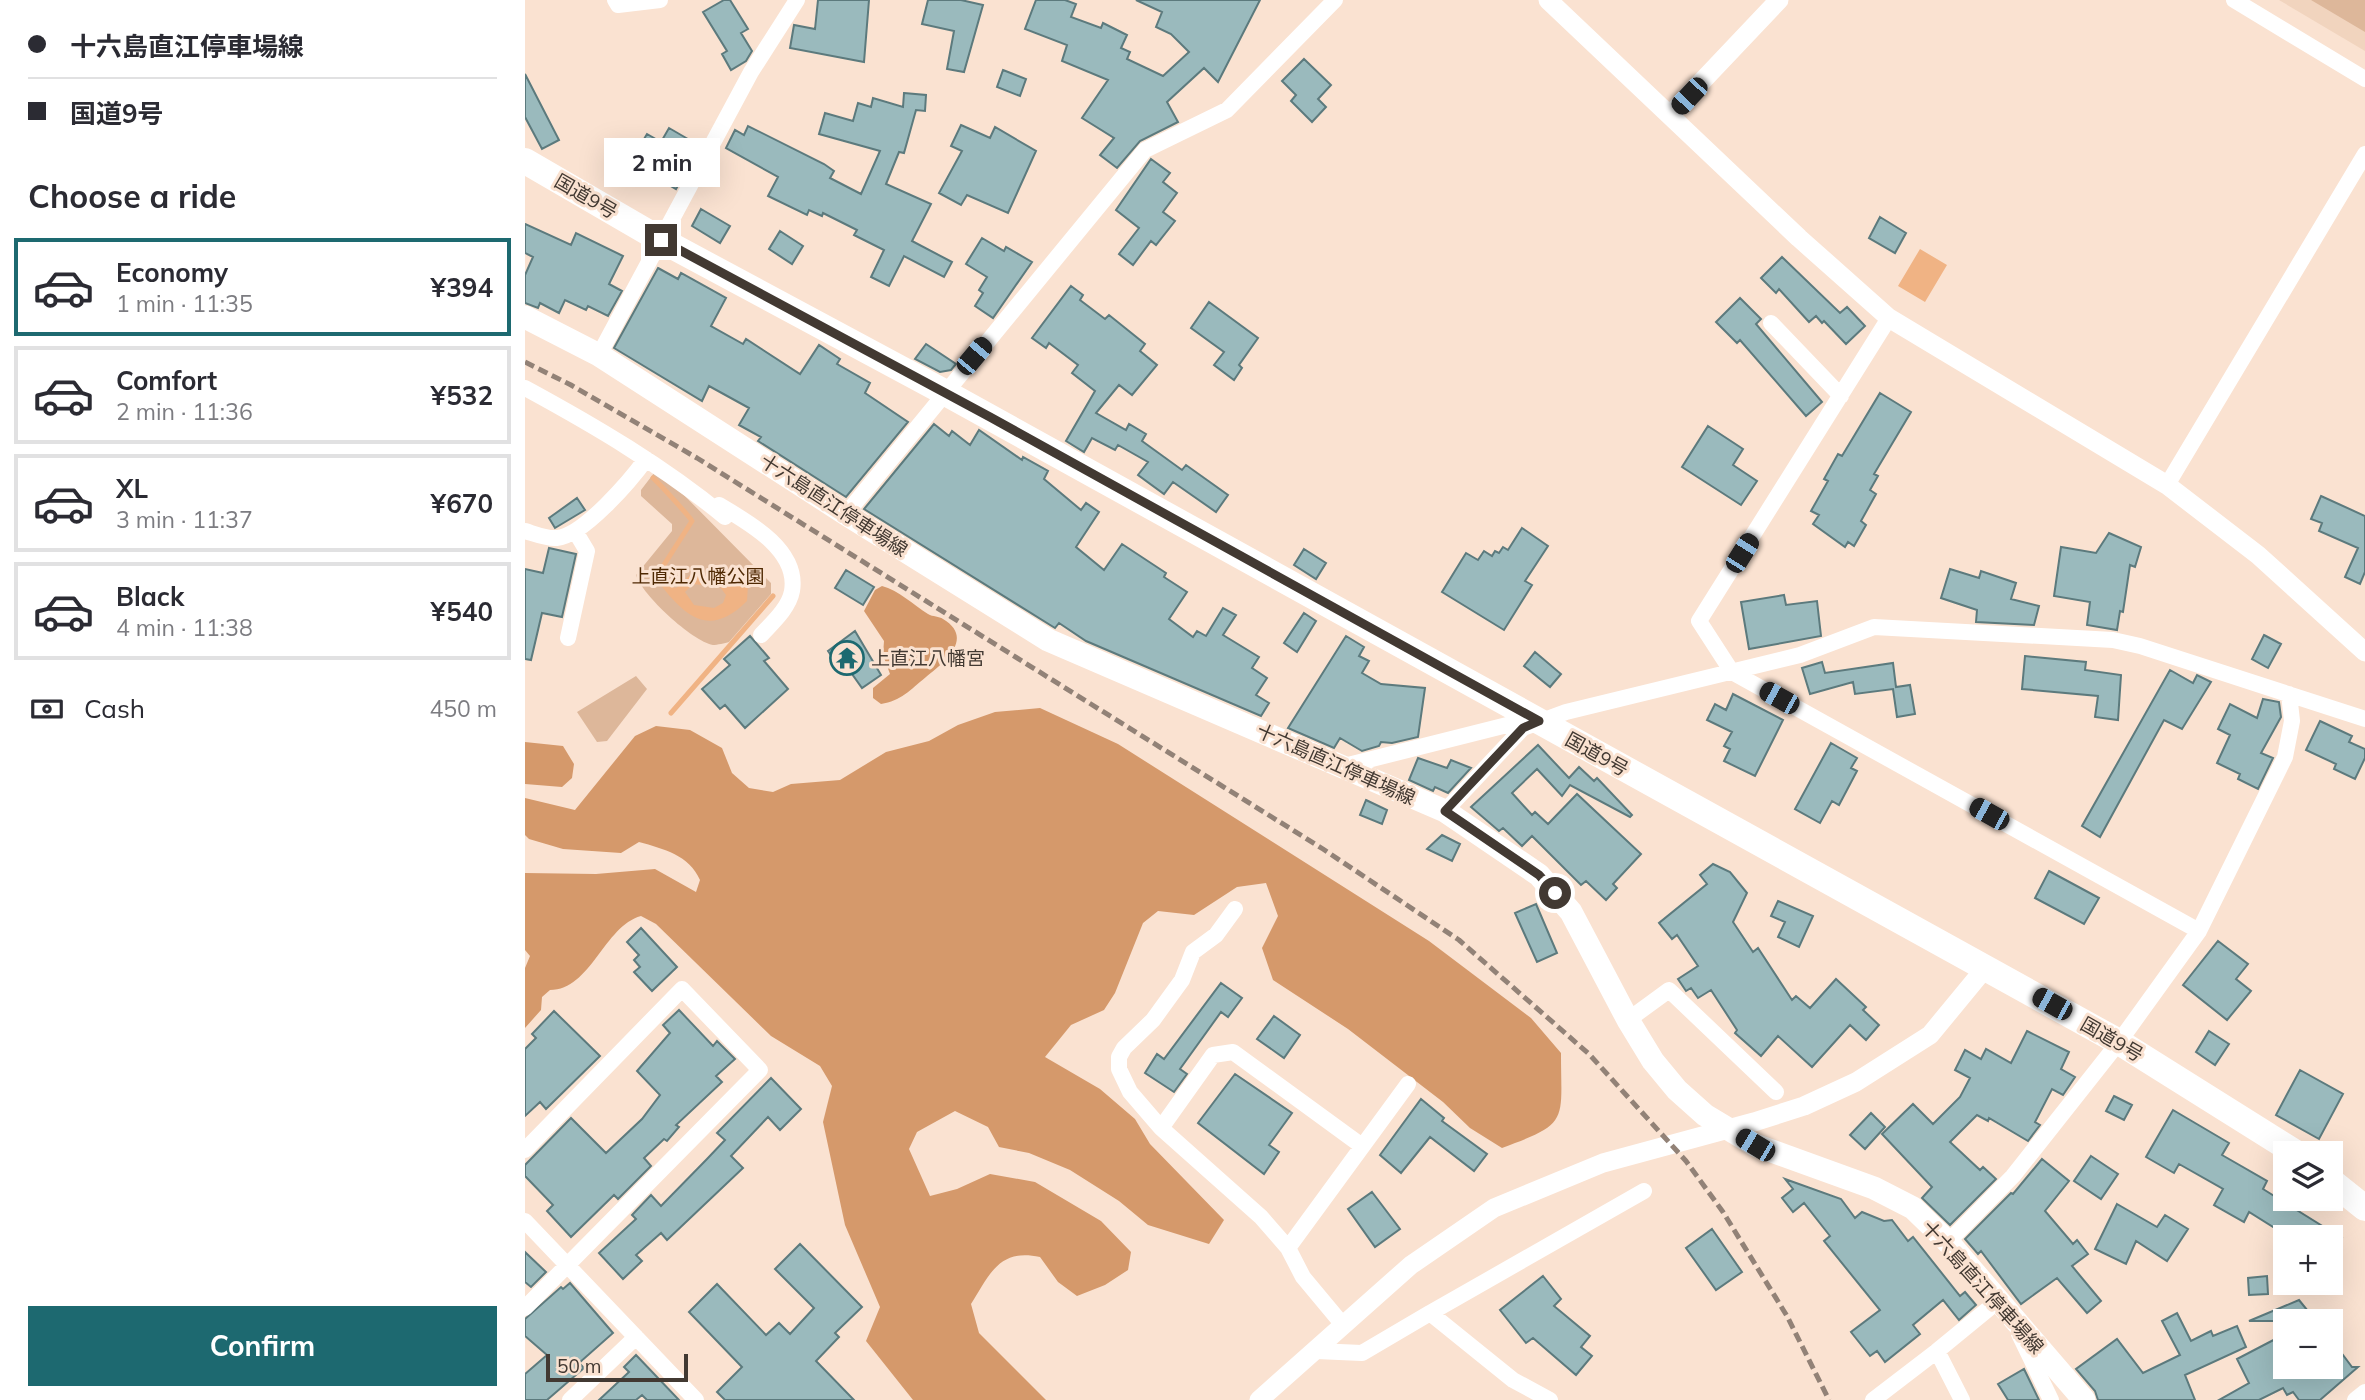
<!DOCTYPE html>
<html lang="en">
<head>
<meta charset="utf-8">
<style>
	:root { --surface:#fff; --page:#f2f2f3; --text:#2b2b33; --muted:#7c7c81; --line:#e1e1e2; --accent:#1d6970 }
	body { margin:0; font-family:Mulish,"Noto Sans JP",sans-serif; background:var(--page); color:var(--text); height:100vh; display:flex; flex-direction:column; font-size:26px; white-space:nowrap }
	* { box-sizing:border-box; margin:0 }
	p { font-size:23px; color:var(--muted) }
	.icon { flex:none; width:38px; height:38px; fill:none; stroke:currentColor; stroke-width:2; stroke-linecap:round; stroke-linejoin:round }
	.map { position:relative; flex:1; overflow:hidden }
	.side { display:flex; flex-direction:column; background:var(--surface); width:525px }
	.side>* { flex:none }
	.top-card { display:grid; align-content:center; height:154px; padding:0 28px; background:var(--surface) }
	.tools { position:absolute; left:1748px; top:1141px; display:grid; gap:14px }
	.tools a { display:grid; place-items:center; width:70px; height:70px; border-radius:0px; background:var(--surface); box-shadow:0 7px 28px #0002; font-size:35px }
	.scale { position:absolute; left:21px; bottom:18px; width:142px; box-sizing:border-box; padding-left:7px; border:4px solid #423932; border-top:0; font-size:19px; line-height:24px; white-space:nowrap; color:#423932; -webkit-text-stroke:5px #fae2d1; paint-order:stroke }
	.end { position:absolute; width:32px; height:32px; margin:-16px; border:9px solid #423932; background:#fff; box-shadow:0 0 0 4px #fff }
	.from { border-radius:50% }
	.bubble { position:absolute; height:49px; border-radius:0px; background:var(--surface); box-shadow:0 7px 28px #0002; font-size:23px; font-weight:700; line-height:49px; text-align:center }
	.car { position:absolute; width:21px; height:42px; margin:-21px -10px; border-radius:9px; box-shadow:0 0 5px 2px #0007; background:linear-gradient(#222 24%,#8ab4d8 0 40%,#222 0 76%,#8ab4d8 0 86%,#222 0) }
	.top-card b { display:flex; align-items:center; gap:24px; height:66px; font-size:26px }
	.top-card b+b { border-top:2px solid var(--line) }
	.top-card i { width:18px; height:18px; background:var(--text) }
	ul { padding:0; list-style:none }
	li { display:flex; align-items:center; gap:21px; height:98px; margin:0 14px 10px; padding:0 14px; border:4px solid var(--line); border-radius:0px }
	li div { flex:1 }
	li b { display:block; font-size:26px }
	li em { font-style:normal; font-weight:700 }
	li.active { border-color:var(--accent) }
	li>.icon { width:63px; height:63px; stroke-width:1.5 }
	h2 { padding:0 28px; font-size:32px; line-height:84px }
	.pay { display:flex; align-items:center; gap:18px; height:77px; padding:0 28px; font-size:26px }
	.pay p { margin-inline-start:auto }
	.cta { display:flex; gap:14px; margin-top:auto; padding:14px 28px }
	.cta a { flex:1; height:80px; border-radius:0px; background:var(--accent); color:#fff; font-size:28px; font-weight:700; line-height:80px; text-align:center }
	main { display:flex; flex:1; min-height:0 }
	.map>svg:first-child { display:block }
</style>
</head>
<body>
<main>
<section class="side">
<div class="top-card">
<b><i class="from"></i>十六島直江停車場線</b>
<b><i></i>国道9号</b>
</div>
<h2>Choose a ride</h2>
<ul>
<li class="active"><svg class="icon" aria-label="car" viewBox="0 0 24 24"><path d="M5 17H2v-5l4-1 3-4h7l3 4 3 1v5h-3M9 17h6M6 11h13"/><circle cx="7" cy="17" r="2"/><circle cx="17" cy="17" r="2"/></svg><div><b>Economy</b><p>1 min · 11:35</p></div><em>¥394</em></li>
<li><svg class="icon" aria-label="car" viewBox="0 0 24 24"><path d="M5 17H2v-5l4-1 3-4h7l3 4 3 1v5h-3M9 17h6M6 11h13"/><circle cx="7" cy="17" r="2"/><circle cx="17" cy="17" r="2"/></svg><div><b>Comfort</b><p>2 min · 11:36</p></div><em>¥532</em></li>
<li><svg class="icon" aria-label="car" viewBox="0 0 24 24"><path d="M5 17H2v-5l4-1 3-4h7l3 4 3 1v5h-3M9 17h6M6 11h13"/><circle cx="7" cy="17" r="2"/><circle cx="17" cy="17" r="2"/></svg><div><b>XL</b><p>3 min · 11:37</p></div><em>¥670</em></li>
<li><svg class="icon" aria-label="car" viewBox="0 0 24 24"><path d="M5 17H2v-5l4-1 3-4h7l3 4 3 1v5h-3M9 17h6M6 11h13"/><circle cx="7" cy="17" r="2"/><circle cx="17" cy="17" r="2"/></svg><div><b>Black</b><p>4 min · 11:38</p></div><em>¥540</em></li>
</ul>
<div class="pay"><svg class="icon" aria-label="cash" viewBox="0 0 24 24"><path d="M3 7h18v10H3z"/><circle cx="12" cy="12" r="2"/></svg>Cash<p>450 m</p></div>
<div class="cta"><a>Confirm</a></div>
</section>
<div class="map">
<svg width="1840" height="1400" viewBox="0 0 1840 1400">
	<rect width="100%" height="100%" fill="#fae2d1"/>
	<path fill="#f1d4be" d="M1754,0H1840V51Z"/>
	<path fill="#ddb79a" d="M1786,0H1840V32Z
		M129,473L147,483L246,583V594L204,642C200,643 192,645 188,645C167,641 117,595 111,575L147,531V524L116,496V490Z
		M111,676L122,689L82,741L72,742L52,712Z"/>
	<path fill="#d5996b" d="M357,586C373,590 389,605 403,614C408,617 414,616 418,619C450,638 419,663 401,677C385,690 376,701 356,704L348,698V688L365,674L358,655L359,641L339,611L350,590Z
		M515,708L593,744L904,941L1006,1018L1036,1053C1036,1122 1045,1123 977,1148L945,1128L918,1102L823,1029L748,980L737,948L753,916L741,883L712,887L669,915L633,911L618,923L590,993L579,1010L546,1025L520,1057L575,1089L610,1119L625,1144L699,1220L684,1244L623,1225L594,1201L545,1170L504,1153L474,1147L463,1127L430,1111L392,1132L384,1149L405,1196L432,1189L465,1174L510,1182L576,1221L606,1252L603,1270L580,1285L552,1296L533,1282L515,1257C474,1248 465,1274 446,1304L454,1333L521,1400H388L341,1341L355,1307L320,1225L298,1122L307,1086L295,1066L246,1036L131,924L116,916C79,926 66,990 25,990L17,997L16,1010L0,1028V968L5,956L0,950V873L71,874L130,869L171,892L175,880C164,855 139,849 114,842L96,853L38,849L4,839L0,835V798L50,810L110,736L131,726L165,730L197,748L207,773L224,788L248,792L266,784L315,780L361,752L404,741L433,725L470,712Z
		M0,742L38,746L49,764L47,778L37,787L0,784Z"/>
	<path fill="#f0b384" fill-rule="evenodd" d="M1395,249L1422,265L1400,302L1373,286Z
		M204,574L223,585L222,601C186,637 162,619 135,584L138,577L142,585L151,588L165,575ZM168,584L195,587L201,595L198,603L189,608L169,605L160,592Z"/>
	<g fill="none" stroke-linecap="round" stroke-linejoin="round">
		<path stroke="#f0b384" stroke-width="5" d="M128,478C132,481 165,517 167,521L135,571L139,584
			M146,713L248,596"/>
	</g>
	<path fill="#9ababd" stroke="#5c7a7d" stroke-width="2" d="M199,0H205L223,29L216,33L227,51L221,61L206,70L197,54L202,51L178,12Z
		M293,0H344L339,62L265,48L269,25L290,29Z
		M403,0H436L458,5L439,72L422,69L429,31L397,24Z
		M511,0H540L551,4L546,17L576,28L578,23L602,35L596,48L605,52L602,59L638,76L664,52L646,34L631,27L637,12L611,0H735L693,82L679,68L642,102L653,122L615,141L592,168L575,155L589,138L557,118L583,80L537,61L542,45L500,29Z
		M779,59L806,85L793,99L801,107L787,122L766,101L771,95L757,81Z
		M478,70L501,79L495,96L472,87Z
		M0,74L34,140L17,149L0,117Z
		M379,93L401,95L400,111L391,110L379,153L374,152L361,184L406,204L387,241L427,262L419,277L379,256L364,286L346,277L359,250L329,235L332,230L298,213L297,216L284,210L282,215L243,196L253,177L201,148L210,130L219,135L223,126L299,164L309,171L305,178L336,194L355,151L294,134L300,113L328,121L333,103L346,107L348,98L378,107Z
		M436,125L465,138L470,127L511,151L483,213L442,195L436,205L414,193L437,151L426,146Z
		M144,128L175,146L151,189L105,162L122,134L136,142Z
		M626,159L645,173L638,182L652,193L638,212L650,221L631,245L626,241L608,265L594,254L614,228L591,210Z
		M176,209L205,226L195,243L167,226Z
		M1355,217L1381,233L1370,253L1344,238Z
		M0,224L46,245L51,233L98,256L84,284L97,291L83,316L63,306L61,310L40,300L34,313L15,303L13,308L0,303V275L8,257L0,253Z
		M255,231L278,246L267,264L244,249Z
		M457,238L479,251L481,247L507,262L468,318L450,306L458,293L454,290L462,277L441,264Z
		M1257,257L1315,313L1322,307L1340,326L1321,344L1299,321L1297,323L1291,316L1284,322L1254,289L1251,293L1236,278Z
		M133,268L153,279L156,273L201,298L186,326L218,344L221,339L275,374L294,345L315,359L312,364L345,383L340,393L383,422L321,497L233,441L236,437L214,425L224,408L184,386L177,401L89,348Z
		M546,286L558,295L555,300L580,319L584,315L620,344L615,351L632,365L607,395L594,385L571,413L601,430L604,424L621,434L617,441L657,470L661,465L703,495L691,512L648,482L639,494L613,475L623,462L593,445L590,450L567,438L559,452L541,441L570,391L547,373L553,365L524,343L521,348L507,338Z
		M1215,298L1236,319L1231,324L1297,402L1281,416L1215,340L1212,343L1191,322Z
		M684,302L733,338L714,365L717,368L709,380L689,365L699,352L666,328Z
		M401,344L431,364L426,370L415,372L390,359Z
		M1355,393L1386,412L1349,474L1353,476L1345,490L1351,494L1336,521L1341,525L1329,546L1323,542L1320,547L1288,524L1294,515L1286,511L1303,481L1299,479L1313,454L1317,456Z
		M409,424L424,436L427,431L445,445L454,430L497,460L498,457L523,471L519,479L556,510L561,503L574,512L551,547L579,570L597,544L641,573L639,577L662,592L644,619L668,637L672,631L681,636L698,608L711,615L698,635L734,657L727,668L742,678L731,695L744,703L736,716L561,641L534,623L530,628L339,509Z
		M1183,426L1218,449L1208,465L1232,481L1216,505L1157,467Z
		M1796,496L1840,516V572L1835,584L1820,577L1833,548L1794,531L1797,523L1786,519Z
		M52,498L60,510L30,528L24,518Z
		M997,528L1023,546L1000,581L1007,585L979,630L917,592L941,553L953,560L959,551L967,556L970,551L974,553L978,547L983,550Z
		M1584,533L1616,547L1610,567L1605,565L1598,612L1595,611L1592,630L1562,625L1565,602L1529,596L1536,547L1571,553Z
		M24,548L51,554L37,617L17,613L6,660L0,659V569L18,573Z
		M779,549L801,563L791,579L769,565Z
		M1425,569L1454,578L1456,571L1491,583L1486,599L1514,606L1509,625L1451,622L1452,610L1416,598Z
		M321,570L349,587L338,605L310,588Z
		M1259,595L1261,605L1292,601L1296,636L1224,649L1216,602Z
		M779,613L791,621L772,652L759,643Z
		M330,631L356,675L337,688L322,667L317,671L303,651Z
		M1739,635L1756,644L1743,668L1727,659Z
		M225,636L244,658L239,661L263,689L220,728L200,705L195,709L177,689L205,665L199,659Z
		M821,636L839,647L834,656L844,661L837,673L856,684L900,688L893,737L867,743L856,742L854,746L837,751L815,738L809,748L763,728Z
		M1010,652L1036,674L1025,687L999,666Z
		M1500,656L1561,662L1560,670L1596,675L1593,720L1570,717L1573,696L1497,689Z
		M1297,662L1300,673L1368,663L1371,687L1385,685L1390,714L1372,717L1368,689L1330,694L1328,682L1285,694L1277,668Z
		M1645,670L1668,683L1672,675L1686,682L1657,729L1639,720L1575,837L1557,826Z
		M1208,694L1258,720L1230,776L1199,761L1205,749L1199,746L1207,732L1182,720L1190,704L1201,710Z
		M1738,699L1754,702L1756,717L1736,753L1748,758L1733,789L1713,779L1715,774L1692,763L1705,735L1693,729L1705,704L1732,718Z
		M1795,721L1827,736L1824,742L1840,749V758L1830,779L1809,769L1811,764L1781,750Z
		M1306,743L1332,758L1326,768L1332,771L1314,805L1307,801L1295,823L1270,809Z
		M1013,745L1044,778L1054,767L1069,781L1072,778L1107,815L1105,817L1045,785L1037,796L1012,769L987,793L1007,815L1010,812L1023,824L1052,794L1116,854L1088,884L1092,888L1081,900L1061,881L1056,885L1007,836L997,846L978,828L974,831L946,807Z
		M893,758L922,768L926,760L946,768L923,793L910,787L908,791L884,780Z
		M841,800L862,810L857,824L835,815Z
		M917,835L935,844L927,861L902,849Z
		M1188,864L1205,872L1222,893L1208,922L1228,952L1233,948L1267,1000L1271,996L1285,1008L1311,979L1341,1007L1338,1010L1354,1025L1341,1040L1325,1025L1287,1067L1253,1036L1236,1056L1210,1033L1212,1030L1186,990L1173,998L1166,988L1161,991L1153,979L1173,966L1152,935L1147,939L1134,923L1182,884L1175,875Z
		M1524,871L1574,898L1559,924L1510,898Z
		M1253,901L1288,916L1274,947L1253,937L1260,922L1246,916Z
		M1011,904L1032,953L1012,962L990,913Z
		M116,928L152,967L127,991L109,972L115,967L109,960L114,955L102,942Z
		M1693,941L1723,964L1711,979L1726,991L1702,1020L1658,985Z
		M696,983L717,998L703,1017L696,1012L655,1069L662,1074L649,1092L620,1073L632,1054L639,1059Z
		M154,1010L188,1046L192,1041L210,1059L191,1076L197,1082L151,1125L154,1127L142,1141L139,1139L119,1158L126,1166L93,1199L89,1195L46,1237L22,1211L28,1205L0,1176V1165L46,1118L81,1153L117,1119L135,1095L112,1071L145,1033L138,1025Z
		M29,1011L75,1056L21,1109L15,1102L0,1116V1049L11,1038L7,1034Z
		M749,1016L775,1035L759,1058L732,1039Z
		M1502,1031L1544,1052L1536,1069L1550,1077L1538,1095L1527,1089L1510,1122L1515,1125L1503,1141L1464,1118L1463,1121L1452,1115L1425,1142L1455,1170L1458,1167L1471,1179L1425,1225L1397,1198L1407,1187L1357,1134L1388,1104L1408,1124L1435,1097L1445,1078L1430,1070L1440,1050L1456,1059L1461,1049L1486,1063Z
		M1684,1031L1704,1044L1690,1065L1671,1052Z
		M1775,1070L1818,1094L1794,1139L1751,1115Z
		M710,1074L767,1113L744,1145L754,1152L739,1174L673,1123Z
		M246,1078L276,1109L255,1130L243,1117L206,1156L218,1168L142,1240L136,1233L111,1255L117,1261L98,1279L74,1253L111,1219L107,1215L126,1195L136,1206L182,1159L200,1140L192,1133Z
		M1589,1096L1607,1105L1599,1120L1581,1111Z
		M896,1099L919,1118L917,1121L962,1154L949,1171L905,1137L876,1173L855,1155Z
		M1648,1110L1704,1143L1697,1155L1742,1181L1738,1189L1815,1237H1764L1724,1212L1719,1222L1689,1205L1698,1189L1654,1164L1649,1173L1621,1157Z
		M1346,1113L1360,1127L1340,1149L1325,1135Z
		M1566,1156L1593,1174L1576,1199L1549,1181Z
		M1517,1159L1544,1181L1520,1211L1548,1244L1552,1240L1563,1254L1547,1266L1576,1301L1562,1313L1532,1278L1496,1304L1456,1251L1453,1254L1440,1239L1486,1193L1488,1194Z
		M1260,1179L1316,1199L1330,1218L1337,1212L1359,1221L1367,1220L1383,1241L1388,1237L1435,1296L1440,1292L1451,1305L1434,1320L1418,1300L1388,1325L1395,1334L1360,1362L1352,1351L1345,1356L1326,1332L1355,1310L1299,1241L1305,1236L1279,1203L1268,1212L1257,1198L1268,1189Z
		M847,1192L875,1229L850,1247L823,1209Z
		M1592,1204L1632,1227L1640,1215L1663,1229L1642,1261L1611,1241L1601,1264L1570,1249Z
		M1187,1229L1217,1272L1191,1290L1161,1248Z
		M275,1244L337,1307L310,1333L314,1337L291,1361L329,1400H200L192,1392L217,1367L164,1312L192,1284L241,1335L254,1323L265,1334L289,1308L250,1269Z
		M0,1252L21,1272L6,1287L0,1282Z
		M1018,1276L1036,1299L1029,1306L1065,1336L1056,1347L1067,1356L1051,1375L1008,1338L1001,1343L975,1310Z
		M1742,1276L1743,1294L1724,1295L1723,1278Z
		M45,1283L88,1333L54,1363L59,1368L22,1400H0V1374L22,1355L0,1336V1319L36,1287L38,1289Z
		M1774,1300L1791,1321H1724Z
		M1652,1313L1666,1341L1686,1331L1688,1336L1712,1326L1721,1347L1660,1375L1670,1400H1573L1570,1391L1551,1369L1592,1339L1618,1373L1655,1355L1637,1321Z
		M1760,1334V1367H1765L1770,1376L1783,1367H1806V1339L1827,1367H1833L1795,1400H1774L1768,1392L1762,1395L1758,1388L1734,1400H1694L1724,1383L1712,1359Z
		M111,1355L154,1400H122L117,1395L111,1400H74L104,1372L99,1367Z
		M1499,1369L1514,1400H1483L1473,1384Z"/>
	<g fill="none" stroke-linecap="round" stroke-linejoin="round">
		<path stroke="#fff" stroke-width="16" d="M90,0L93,5L135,0
			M1709,0L1840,79
			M1364,318L1174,621L1207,672L1674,931L1594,1042L1488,1176L1423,1242
			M1246,323L1316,396
			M74,355L226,72L272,0
			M0,388C70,426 138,466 200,517
			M1642,485L1840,154
			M194,505C223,522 274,550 267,591C264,608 247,623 236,635
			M321,514L620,150L702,110L810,0
			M0,531C10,534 22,539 32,538C58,536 106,480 121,459
			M43,638L62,551L50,531
			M819,766L986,724L998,728
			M920,811L998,728L1041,712L1275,655L1349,627L1588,640L1615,646L1840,719
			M1674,931L1760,757L1767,721L1764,694
			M1103,1020L1144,990L1251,1092
			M636,1128L605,1092L594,1069V1057L599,1048L628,1020L657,980L668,952L691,935L710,909
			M0,1150L157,989L235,1070L0,1308
			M0,1221L171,1400
			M763,1248L883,1084
			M905,1313L1119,1191
			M818,1325L778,1277L763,1248L736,1217L636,1128L688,1055L708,1052L837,1146
			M1494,1334L1526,1400
			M791,1351L837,1353L905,1313L988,1380L1025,1400
			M45,1400L111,1337
			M1348,1400L1412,1351
			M1437,1400L1412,1351L1473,1301
			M1830,1400L1840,1392"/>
		<path stroke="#fff" stroke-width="19" d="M1023,0L1274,238L1364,318L1642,485L1733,555L1840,652
			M1145,115L1254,0
			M734,1400L886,1265L969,1208L1078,1163L1229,1122L1279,1106L1331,1082L1405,1035L1461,967"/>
		<path stroke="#fff" stroke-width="23" d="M0,317L74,355L321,514L523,640L920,811L1014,875L1046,912L1103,1020L1128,1061L1152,1090L1180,1115L1230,1145L1349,1188L1388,1208L1423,1242L1559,1400"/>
		<path stroke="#fff" stroke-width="26" d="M0,161L136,240L419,392L1594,1042L1771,1153
			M1806,1181L1840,1208"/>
		<path stroke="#928277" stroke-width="5" stroke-dasharray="10 5" stroke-linecap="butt" d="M0,362L46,385L172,458L798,849L934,940L1064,1054L1161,1161L1198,1212L1262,1316L1304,1400"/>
	</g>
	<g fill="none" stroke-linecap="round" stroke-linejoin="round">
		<path stroke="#423932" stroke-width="9" d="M136,240L465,417L1014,721L998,728L920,811L1014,875L1030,893"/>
	</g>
	<defs>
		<g id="temple-ring" transform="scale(1.75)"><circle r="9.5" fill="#fae2d1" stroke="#1d6970" stroke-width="1.5"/><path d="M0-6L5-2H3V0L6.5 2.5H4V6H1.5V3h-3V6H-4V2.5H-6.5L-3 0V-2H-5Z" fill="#1d6970"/></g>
	</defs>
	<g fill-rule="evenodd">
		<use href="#temple-ring" x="322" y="658"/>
	</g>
	<g text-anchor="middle" stroke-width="6" stroke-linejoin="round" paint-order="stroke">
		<g font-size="19" fill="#423932" stroke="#fae2d1">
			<text transform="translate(61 196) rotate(30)" y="7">国道9号</text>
			<text transform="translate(309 505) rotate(33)" y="7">十六島直江停車場線</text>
			<text transform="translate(1072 754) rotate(29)" y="7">国道9号</text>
			<text transform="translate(811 764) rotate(24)" y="7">十六島直江停車場線</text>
			<text transform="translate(1587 1039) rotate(30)" y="7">国道9号</text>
			<text transform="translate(1458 1287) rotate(48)" y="7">十六島直江停車場線</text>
		</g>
		<g font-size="19" fill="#4f2903" stroke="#fae2d1">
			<text x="173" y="583">上直江八幡公園</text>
		</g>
		<g font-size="19" fill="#423932" stroke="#fae2d1" text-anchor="start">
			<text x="346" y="665">上直江八幡宮</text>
		</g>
	</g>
</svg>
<div class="tools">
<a><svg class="icon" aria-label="layers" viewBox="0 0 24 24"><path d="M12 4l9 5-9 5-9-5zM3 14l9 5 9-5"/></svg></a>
<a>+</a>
<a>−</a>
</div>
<div class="scale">50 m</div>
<i class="end from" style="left:1030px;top:893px"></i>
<i class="end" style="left:136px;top:240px"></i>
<div class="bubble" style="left:79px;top:138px;width:116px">2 min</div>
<i class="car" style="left:1164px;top:96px;rotate:223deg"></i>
<i class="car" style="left:449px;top:356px;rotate:40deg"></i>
<i class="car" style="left:1217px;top:553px;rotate:32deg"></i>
<i class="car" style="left:1254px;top:698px;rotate:299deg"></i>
<i class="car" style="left:1464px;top:814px;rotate:299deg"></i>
<i class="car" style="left:1527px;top:1004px;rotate:299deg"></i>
<i class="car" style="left:1230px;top:1145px;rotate:301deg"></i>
</div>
</main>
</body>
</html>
